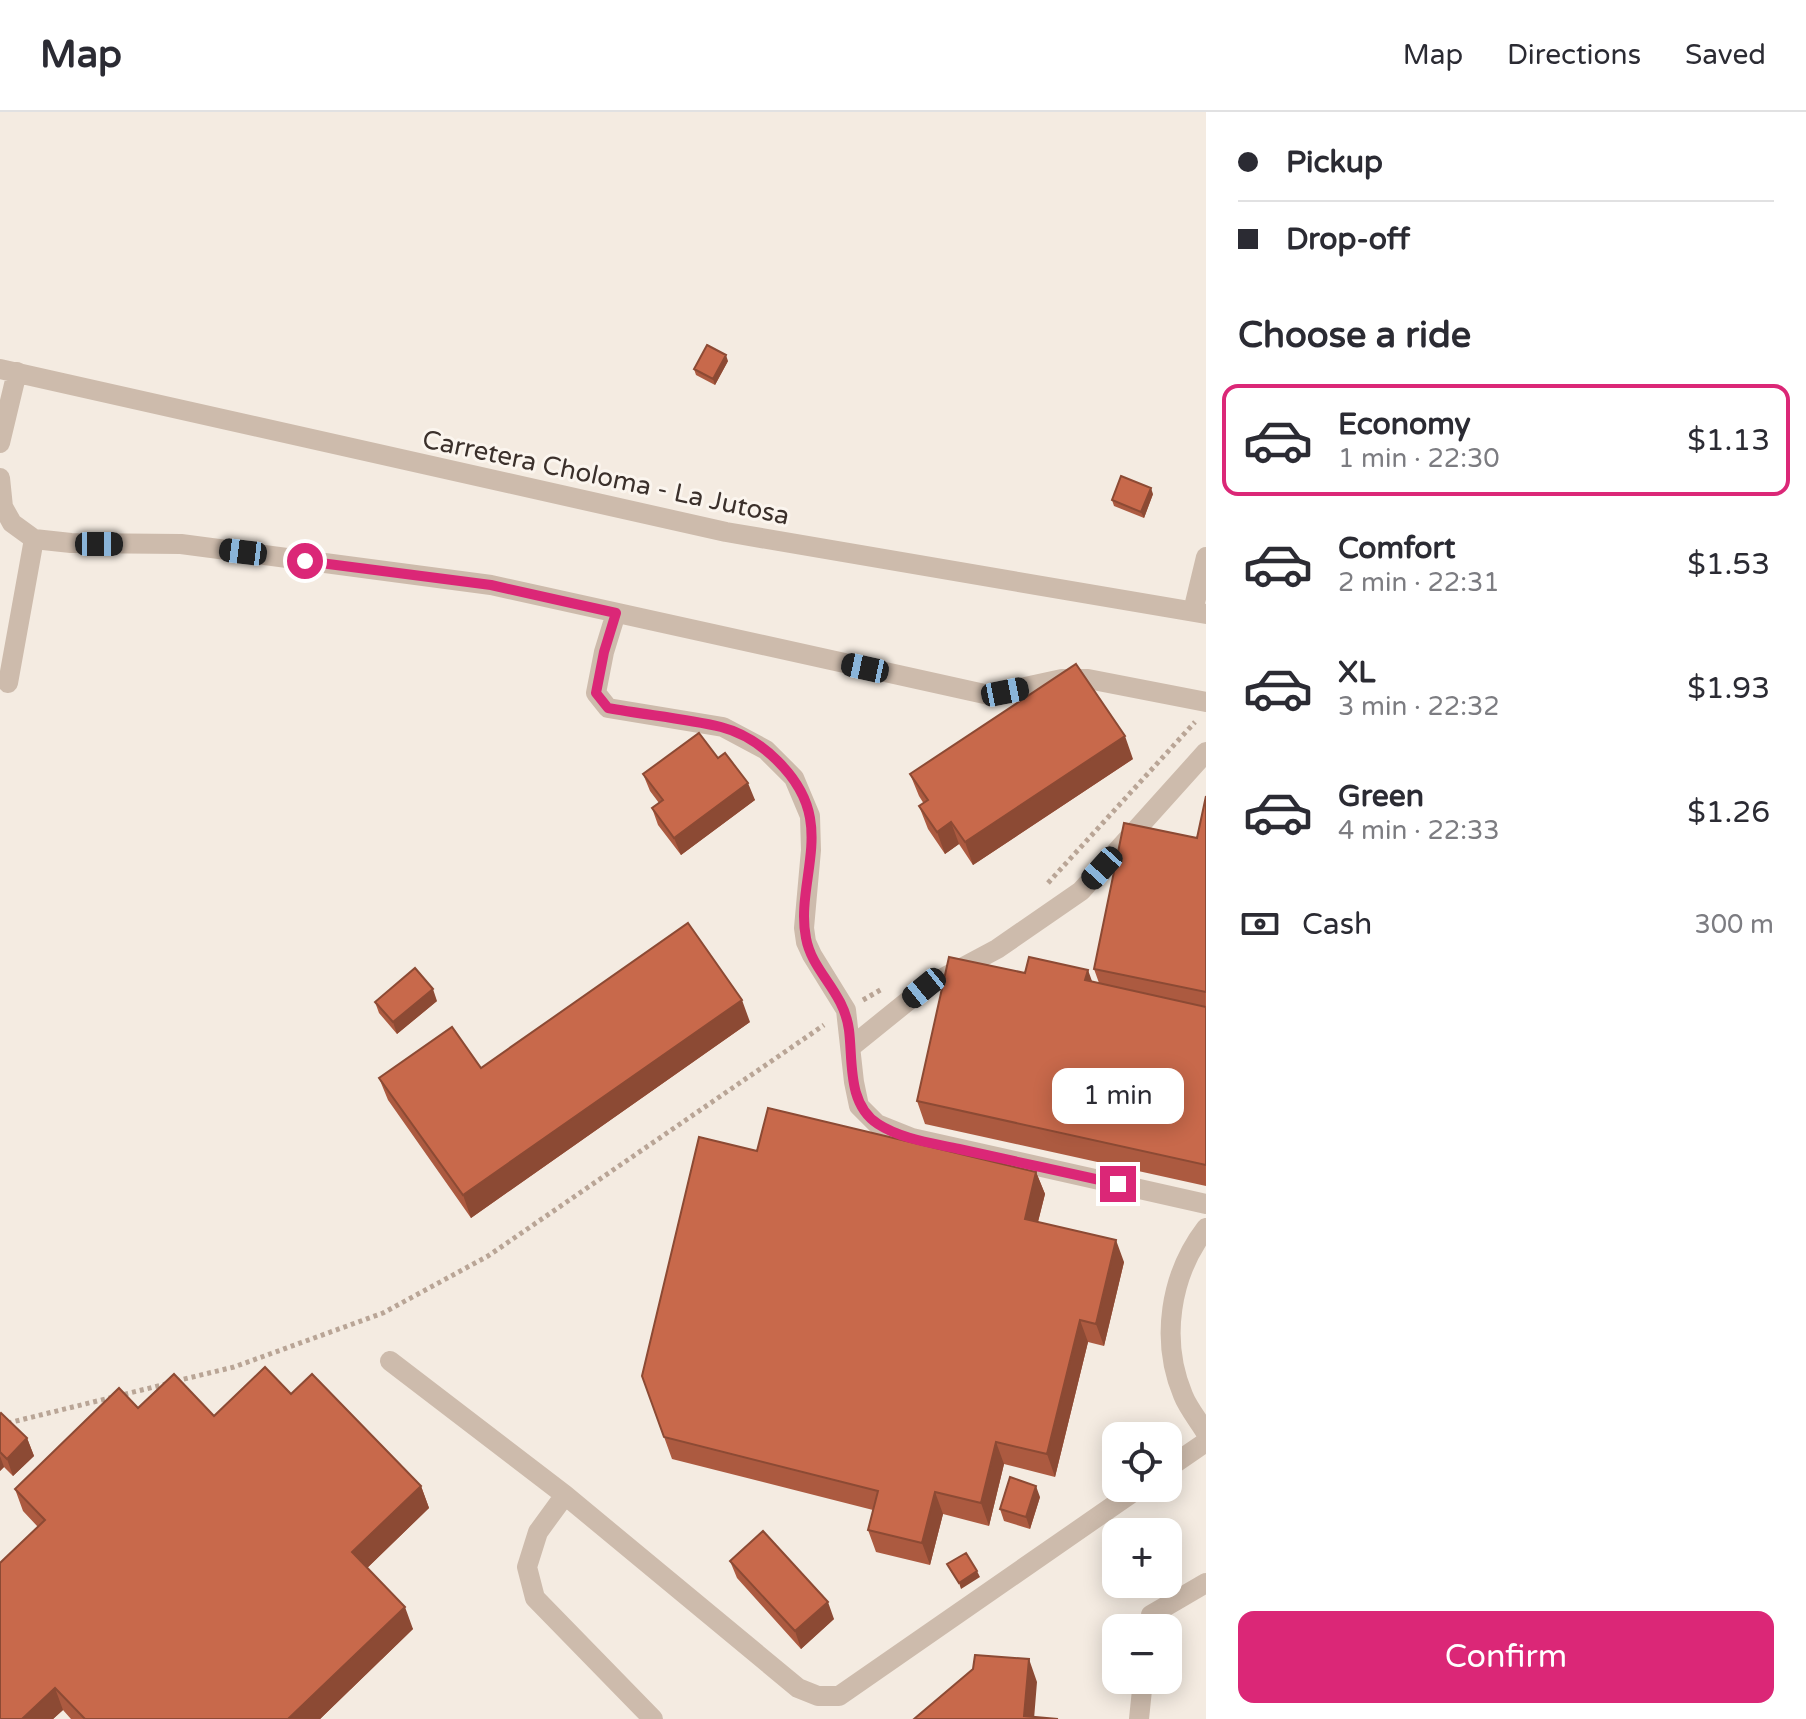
<!DOCTYPE html>
<html lang="en">
<head>
<meta charset="utf-8">
<style>
	:root { --surface:#fff; --page:#f2f2f3; --text:#2b2b33; --muted:#7c7c81; --line:#e1e1e2; --accent:#db2777 }
	body { margin:0; font-family:"Varela Round",sans-serif; background:var(--page); color:var(--text); height:100vh; display:flex; flex-direction:column; font-size:30px; white-space:nowrap }
	* { box-sizing:border-box; margin:0 }
	p { font-size:26px; color:var(--muted) }
	.icon { flex:none; width:44px; height:44px; fill:none; stroke:currentColor; stroke-width:2; stroke-linecap:round; stroke-linejoin:round }
	.map { position:relative; flex:1; overflow:hidden }
	.drawer { display:flex; flex-direction:column; background:var(--surface); width:600px }
	.drawer>* { flex:none }
	.top-card { display:grid; align-content:center; height:176px; padding:0 32px; background:var(--surface) }
	.buttons { position:absolute; left:1102px; top:1310px; display:grid; gap:16px }
	.buttons a { display:grid; place-items:center; width:80px; height:80px; border-radius:16px; background:var(--surface); box-shadow:0 4px 20px #0003; font-size:40px }
	.end { position:absolute; width:36px; height:36px; margin:-18px; border:10px solid #db2777; background:#fff; box-shadow:0 0 0 4px #fff }
	.from { border-radius:50% }
	.bubble { position:absolute; height:56px; border-radius:16px; background:var(--surface); box-shadow:0 4px 20px #0003; font-size:26px; font-weight:600; line-height:56px; text-align:center }
	.car { position:absolute; width:24px; height:48px; margin:-24px -12px; border-radius:10px; box-shadow:0 0 6px 2px #0007; background:linear-gradient(#222 24%,#8ab4d8 0 40%,#222 0 76%,#8ab4d8 0 86%,#222 0) }
	.top-card b { display:flex; align-items:center; gap:28px; height:76px; font-size:30px }
	.top-card b+b { border-top:2px solid var(--line) }
	.top-card i { width:20px; height:20px; background:var(--text) }
	ul { padding:0; list-style:none }
	li { display:flex; align-items:center; gap:24px; height:112px; margin:0 16px 12px; padding:0 16px; border:4px solid transparent; border-radius:16px }
	li div { flex:1 }
	li b { display:block; font-size:30px }
	li em { font-style:normal; font-weight:600 }
	li.on { border-color:var(--accent) }
	li>.icon { width:72px; height:72px; stroke-width:1.5 }
	h2 { padding:0 32px; font-size:36px; line-height:96px }
	.pay { display:flex; align-items:center; gap:20px; height:88px; padding:0 32px; font-size:30px }
	.pay p { margin-inline-start:auto }
	.cta { display:flex; gap:16px; margin-top:auto; padding:16px 32px }
	.cta a { flex:1; height:92px; border-radius:16px; background:var(--accent); color:#fff; font-size:32px; font-weight:600; line-height:92px; text-align:center }
	header { display:flex; align-items:center; gap:48px; box-sizing:border-box; height:112px; padding:0 40px; background:var(--surface); border-bottom:2px solid var(--line) }
	header strong { font-size:38px }
	nav { display:flex; gap:44px; margin-inline-start:auto; font-size:28px }
	main { display:flex; flex:1; min-height:0 }
	.map>svg:first-child { display:block }
</style>
</head>
<body>
<header>
<strong>Map</strong>
<nav><a>Map</a><a>Directions</a><a>Saved</a></nav>
</header>
<main>
<div class="map">
<svg width="1206" height="1607" viewBox="0 0 1206 1607">
	<rect width="100%" height="100%" fill="#f4ebe1"/>
	<g fill="none" stroke-linecap="round" stroke-linejoin="round">
		<path stroke="#b9a596" stroke-width="5" stroke-dasharray="4 4" stroke-linecap="butt" d="M1048,771L1195,610
			M863,888L882,877
			M176,1269L234,1255L383,1201L488,1144L824,913
			M0,1313L166,1272"/>
		<path stroke="#cdbbac" stroke-width="20" d="M0,257L726,420L1206,502
			M0,331L17,260
			M0,366L3,395L12,411L34,427L71,431L181,432L491,473L989,583L1062,567H1088L1206,590
			M1193,499L1206,445
			M616,501L604,540L596,581L608,596L723,615L766,638L794,666L810,704L811,738L804,816L806,830L812,843L846,898L854,970L859,994L877,1012L912,1026L1206,1092
			M8,571L34,427
			M851,935L924,876L997,837L1081,779L1206,640
			M1206,1116C1170,1163 1160,1228 1183,1283C1188,1296 1199,1309 1206,1321
			M390,1249L565,1383L798,1576L818,1584H839L1139,1376
			M1168,1356L1206,1330
			M565,1383L538,1420L527,1455L535,1486L653,1607
			M1150,1516L1151,1503L1206,1471
			M1139,1607L1143,1568"/>
	</g>
	<path fill="#ac5a40" d="M728,249L715,273L696,263L694,257Z
		M1153,382L1144,406L1114,394L1112,388Z
		M718,646L755,688L681,743L658,713L652,696L659,691L650,679L643,662Z
		M1133,647L973,753L959,732L945,742L928,717L919,694L924,692L919,684L910,662Z
		M1206,684V1074L925,1012L917,989L1025,861L1099,871L1094,857L1197,726Z
		M437,889L397,922L379,901L375,890Z
		M750,910L471,1106L388,988L379,966L481,956Z
		M757,1039L1036,1060L1045,1082L1038,1110L1124,1150L1104,1234L1088,1230L1055,1365L1004,1352L989,1414L943,1402L930,1453L876,1440L868,1418L873,1398L672,1347L642,1264Z
		M291,1282L421,1374L429,1396L367,1456L413,1517L320,1607H71L63,1598L53,1607L38,1415L23,1399L15,1377L138,1296L214,1304Z
		M0,1302L27,1326L34,1344L13,1364L4,1355L0,1359Z
		M1040,1385L1030,1417L1004,1409L1000,1397Z
		M730,1449L834,1507L801,1537L737,1466Z"/>
	<path fill="#8c4a34" d="M726,243L728,249L715,273L713,267Z
		M1151,376L1153,382L1144,406L1141,400Z
		M1125,624L1133,647L973,753L965,730Z
		M748,671L755,688L681,743L674,726Z
		M951,710L959,732L945,742L937,720Z
		M1088,858L1096,880L1085,868Z
		M433,877L437,889L397,922L393,910Z
		M742,888L750,910L471,1106L463,1083Z
		M1036,1060L1045,1082L1033,1129L1025,1107Z
		M1116,1128L1124,1150L1104,1234L1096,1212Z
		M1080,1208L1088,1230L1055,1365L1047,1342Z
		M27,1326L34,1344L13,1364L7,1347Z
		M996,1330L1004,1352L989,1414L981,1391Z
		M0,1344L4,1355L0,1359Z
		M421,1374L429,1396L360,1463L352,1440Z
		M1036,1374L1040,1385L1030,1417L1026,1405Z
		M935,1380L943,1402L930,1453L922,1431Z
		M977,1459L980,1465L961,1477L959,1471Z
		M828,1490L834,1507L801,1537L795,1519Z
		M405,1495L413,1517L320,1607H288Z
		M1029,1547L1037,1570L1034,1607L1024,1604Z
		M55,1576L63,1598L53,1607H22Z"/>
	<path fill="#c8694b" stroke="#8c4a34" stroke-width="2" d="M707,233L726,243L713,267L694,257Z
		M1121,364L1151,376L1141,400L1112,388Z
		M1076,552L1125,624L965,730L951,710L937,720L919,694L928,688L910,662Z
		M699,621L718,646L725,641L748,671L674,726L652,696L663,688L643,662Z
		M1206,684V880L1094,857L1124,711L1197,726Z
		M688,811L742,888L463,1083L379,966L452,915L481,956Z
		M949,845L1025,861L1029,845L1088,858L1085,868L1206,895V1053L917,989Z
		M415,856L433,877L393,910L375,890Z
		M768,996L1036,1060L1025,1107L1116,1128L1096,1212L1080,1208L1047,1342L996,1330L981,1391L935,1380L922,1431L868,1418L878,1379L664,1325L642,1264L699,1025L757,1039Z
		M265,1255L291,1282L312,1262L421,1374L352,1440L405,1495L288,1607H85L55,1576L22,1607H0V1451L45,1408L15,1377L119,1276L138,1296L174,1262L214,1304Z
		M1,1301L27,1326L7,1347L0,1340V1302Z
		M1010,1365L1036,1374L1026,1405L1000,1397Z
		M763,1419L828,1490L795,1519L730,1449Z
		M966,1441L977,1459L959,1471L947,1452Z
		M975,1543L1029,1547L1024,1604L1058,1607H914L973,1557Z"/>
	<g fill="none" stroke-linecap="round" stroke-linejoin="round">
		<path stroke="#db2777" stroke-width="10" d="M305,449L491,473L616,501L604,540L596,581L608,596C645,603 684,606 721,615C760,625 803,665 810,706C817,745 798,787 806,826C812,860 844,879 849,918C853,949 847,992 878,1012C901,1027 932,1031 959,1037C1012,1049 1065,1060 1118,1072"/>
	</g>
	<g text-anchor="middle" stroke-width="6" stroke-linejoin="round" paint-order="stroke">
		<g font-size="26" fill="#3b302b" stroke="#fbf5ee">
			<text transform="translate(606 365) rotate(12)" y="9">Carretera Choloma - La Jutosa</text>
		</g>
	</g>
</svg>
<div class="buttons">
<a><svg class="icon" aria-label="locate" viewBox="0 0 24 24"><circle cx="12" cy="12" r="6"/><path d="M12 2v4M12 18v4M2 12h4M18 12h4"/></svg></a>
<a>+</a>
<a>−</a>
</div>
<i class="end from" style="left:305px;top:449px"></i>
<i class="end" style="left:1118px;top:1072px"></i>
<div class="bubble" style="left:1052px;top:956px;width:132px">1 min</div>
<i class="car" style="left:99px;top:432px;rotate:90deg"></i>
<i class="car" style="left:243px;top:440px;rotate:277deg"></i>
<i class="car" style="left:865px;top:556px;rotate:282deg"></i>
<i class="car" style="left:1005px;top:580px;rotate:79deg"></i>
<i class="car" style="left:1102px;top:756px;rotate:222deg"></i>
<i class="car" style="left:924px;top:876px;rotate:231deg"></i>
</div>
<section class="drawer">
<div class="top-card">
<b><i class="from"></i>Pickup</b>
<b><i></i>Drop-off</b>
</div>
<h2>Choose a ride</h2>
<ul>
<li class="on"><svg class="icon" aria-label="car" viewBox="0 0 24 24"><path d="M5 17H2v-5l4-1 3-4h7l3 4 3 1v5h-3M9 17h6M6 11h13"/><circle cx="7" cy="17" r="2"/><circle cx="17" cy="17" r="2"/></svg><div><b>Economy</b><p>1 min · 22:30</p></div><em>$1.13</em></li>
<li><svg class="icon" aria-label="car" viewBox="0 0 24 24"><path d="M5 17H2v-5l4-1 3-4h7l3 4 3 1v5h-3M9 17h6M6 11h13"/><circle cx="7" cy="17" r="2"/><circle cx="17" cy="17" r="2"/></svg><div><b>Comfort</b><p>2 min · 22:31</p></div><em>$1.53</em></li>
<li><svg class="icon" aria-label="car" viewBox="0 0 24 24"><path d="M5 17H2v-5l4-1 3-4h7l3 4 3 1v5h-3M9 17h6M6 11h13"/><circle cx="7" cy="17" r="2"/><circle cx="17" cy="17" r="2"/></svg><div><b>XL</b><p>3 min · 22:32</p></div><em>$1.93</em></li>
<li><svg class="icon" aria-label="car" viewBox="0 0 24 24"><path d="M5 17H2v-5l4-1 3-4h7l3 4 3 1v5h-3M9 17h6M6 11h13"/><circle cx="7" cy="17" r="2"/><circle cx="17" cy="17" r="2"/></svg><div><b>Green</b><p>4 min · 22:33</p></div><em>$1.26</em></li>
</ul>
<div class="pay"><svg class="icon" aria-label="cash" viewBox="0 0 24 24"><path d="M3 7h18v10H3z"/><circle cx="12" cy="12" r="2"/></svg>Cash<p>300 m</p></div>
<div class="cta"><a>Confirm</a></div>
</section>
</main>
</body>
</html>
